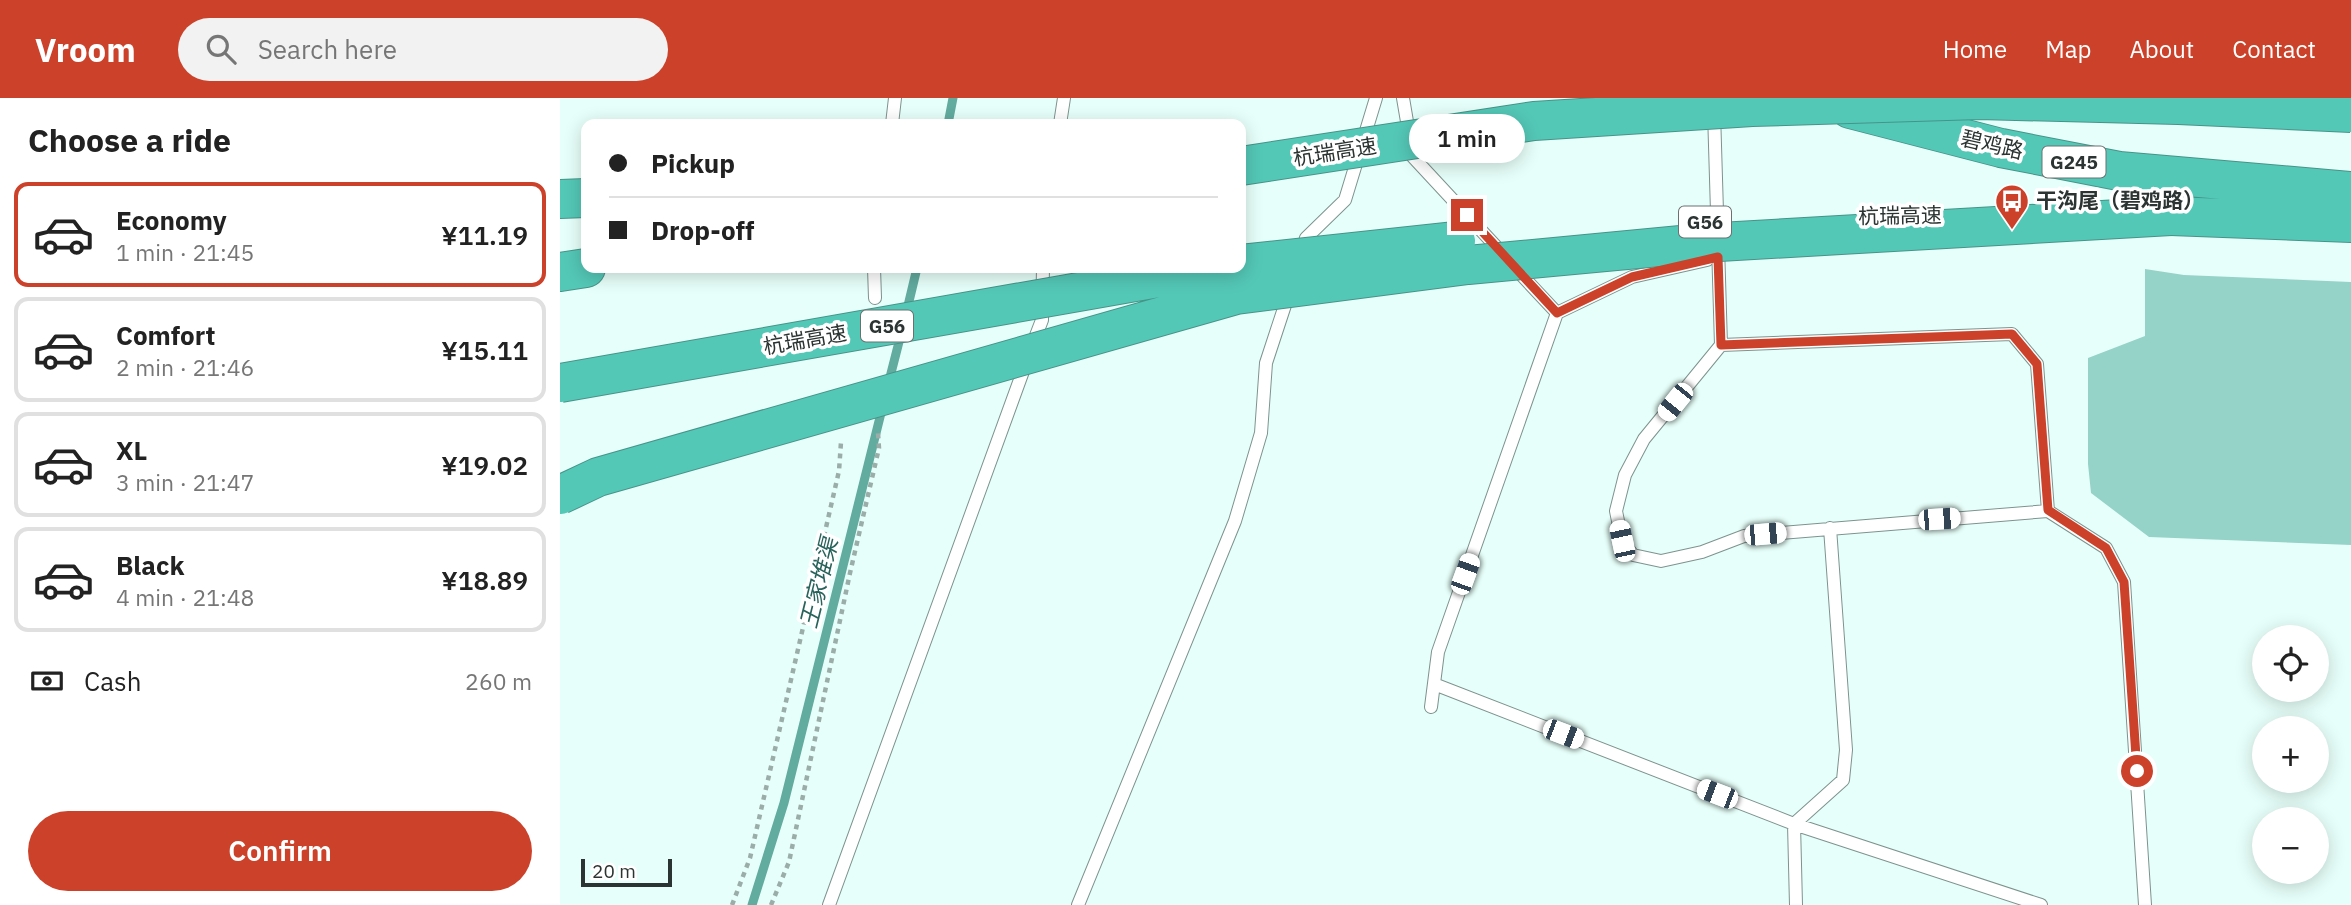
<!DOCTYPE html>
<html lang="en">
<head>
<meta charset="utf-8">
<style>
	:root { --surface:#fff; --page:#f2f2f2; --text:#222; --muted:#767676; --line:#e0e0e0; --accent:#cc4129 }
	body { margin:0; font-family:"IBM Plex Sans","Noto Sans SC",sans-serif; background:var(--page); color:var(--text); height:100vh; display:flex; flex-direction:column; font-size:26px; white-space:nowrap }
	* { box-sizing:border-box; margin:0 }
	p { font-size:23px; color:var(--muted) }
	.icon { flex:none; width:38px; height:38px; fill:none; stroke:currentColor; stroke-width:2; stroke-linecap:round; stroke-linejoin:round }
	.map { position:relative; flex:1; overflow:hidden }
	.drawer { display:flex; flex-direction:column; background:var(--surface); width:560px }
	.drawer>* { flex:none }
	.hud { position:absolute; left:21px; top:21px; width:665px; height:154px; border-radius:14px; box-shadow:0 4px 18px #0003; display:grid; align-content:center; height:154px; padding:0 28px; background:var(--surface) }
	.fabs { position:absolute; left:1692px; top:527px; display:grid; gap:14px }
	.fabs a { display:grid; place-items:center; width:77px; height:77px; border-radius:50%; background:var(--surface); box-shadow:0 4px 18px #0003; font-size:35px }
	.scale { position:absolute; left:21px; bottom:18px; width:91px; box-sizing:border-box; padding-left:7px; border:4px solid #2b3432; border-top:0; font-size:19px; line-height:24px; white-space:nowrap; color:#2b3432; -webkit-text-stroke:5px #fff; paint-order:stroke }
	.end { position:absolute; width:32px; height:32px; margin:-16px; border:9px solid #cc4129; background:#fff; box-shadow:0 0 0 4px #fff }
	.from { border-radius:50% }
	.bubble { position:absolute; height:49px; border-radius:24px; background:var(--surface); box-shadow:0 4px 18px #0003; font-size:23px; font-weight:600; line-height:49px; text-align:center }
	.car { position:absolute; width:21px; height:42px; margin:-21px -10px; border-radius:9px; box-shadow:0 0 5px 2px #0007; background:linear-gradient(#fff 24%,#345 0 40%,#fff 0 76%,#345 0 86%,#fff 0) }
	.hud b { display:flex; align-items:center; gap:24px; height:66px; font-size:26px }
	.hud b+b { border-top:2px solid var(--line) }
	.hud i { width:18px; height:18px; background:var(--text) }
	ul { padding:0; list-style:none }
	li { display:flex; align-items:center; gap:21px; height:105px; margin:0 14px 10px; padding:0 14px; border:4px solid var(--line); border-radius:14px }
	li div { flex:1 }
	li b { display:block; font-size:26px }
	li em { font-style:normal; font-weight:600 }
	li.selected { border-color:var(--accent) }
	li>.icon { width:63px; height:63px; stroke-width:1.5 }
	h2 { padding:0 28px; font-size:32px; line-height:84px }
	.pay { display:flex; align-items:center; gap:18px; height:77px; padding:0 28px; font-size:26px }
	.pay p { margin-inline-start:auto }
	.button { display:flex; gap:14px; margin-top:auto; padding:14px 28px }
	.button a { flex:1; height:80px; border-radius:42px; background:var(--accent); color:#fff; font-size:28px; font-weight:600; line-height:80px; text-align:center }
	header { display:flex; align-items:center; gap:42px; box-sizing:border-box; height:98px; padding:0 35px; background:var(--accent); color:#fff }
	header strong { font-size:33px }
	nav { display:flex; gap:38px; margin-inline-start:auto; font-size:24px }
	.search { width:490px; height:63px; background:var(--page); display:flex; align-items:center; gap:18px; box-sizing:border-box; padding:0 24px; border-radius:38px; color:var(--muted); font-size:26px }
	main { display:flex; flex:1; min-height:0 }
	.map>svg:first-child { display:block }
</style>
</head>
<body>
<header>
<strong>Vroom</strong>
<div class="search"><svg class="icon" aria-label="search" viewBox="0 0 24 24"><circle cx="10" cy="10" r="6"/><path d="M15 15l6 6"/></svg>Search here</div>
<nav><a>Home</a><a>Map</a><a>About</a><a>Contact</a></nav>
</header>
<main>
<section class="drawer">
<h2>Choose a ride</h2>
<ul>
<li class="selected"><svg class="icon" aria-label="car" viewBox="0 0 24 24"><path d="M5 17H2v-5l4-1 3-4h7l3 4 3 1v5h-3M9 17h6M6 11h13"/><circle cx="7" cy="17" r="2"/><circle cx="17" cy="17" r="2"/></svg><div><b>Economy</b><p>1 min · 21:45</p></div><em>¥11.19</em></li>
<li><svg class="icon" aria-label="car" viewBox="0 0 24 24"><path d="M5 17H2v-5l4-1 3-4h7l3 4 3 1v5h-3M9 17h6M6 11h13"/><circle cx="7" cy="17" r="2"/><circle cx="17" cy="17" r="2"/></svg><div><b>Comfort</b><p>2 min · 21:46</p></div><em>¥15.11</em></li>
<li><svg class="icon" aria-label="car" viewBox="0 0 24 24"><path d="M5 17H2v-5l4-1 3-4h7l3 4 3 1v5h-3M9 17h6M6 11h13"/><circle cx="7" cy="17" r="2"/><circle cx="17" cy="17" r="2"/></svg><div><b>XL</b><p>3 min · 21:47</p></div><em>¥19.02</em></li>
<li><svg class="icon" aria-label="car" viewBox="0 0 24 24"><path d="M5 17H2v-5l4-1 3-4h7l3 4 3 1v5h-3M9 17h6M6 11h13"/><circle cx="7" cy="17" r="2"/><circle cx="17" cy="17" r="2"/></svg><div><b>Black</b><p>4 min · 21:48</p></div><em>¥18.89</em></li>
</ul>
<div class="pay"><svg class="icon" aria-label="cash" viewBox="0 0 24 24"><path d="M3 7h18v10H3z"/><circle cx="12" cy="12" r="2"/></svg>Cash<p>260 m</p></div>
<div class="button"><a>Confirm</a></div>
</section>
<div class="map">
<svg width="1791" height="807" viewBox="0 0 1791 807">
	<rect width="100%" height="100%" fill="#e7fffa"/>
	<path fill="#95d3c8" d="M1585,171L1624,177L1791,184V447L1589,439L1531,395L1528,366V260L1585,238Z"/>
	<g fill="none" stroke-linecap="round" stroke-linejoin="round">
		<path stroke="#62ab9f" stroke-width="9" d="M388,26L393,0
			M346,216L357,170
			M328,287L341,236
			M192,807L224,705L323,307"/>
		<g stroke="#7d938e" stroke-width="14">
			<path id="lane" d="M843,0L853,59L943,156
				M1154,14L1161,247L1084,341L1065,377L1056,413L1062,443L1073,457L1101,463L1142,454L1184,438L1488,413L1477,266L1452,236L1161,247
				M332,26L335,0
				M500,26L504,0
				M742,154L746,140L785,102L816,0
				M314,170L315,200
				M997,215L1072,179L1147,162
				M472,248L482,222L483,170
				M1488,413L1546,450L1564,484L1585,807
				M874,586L1234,726L1481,807
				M871,609L878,554L997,215L955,170
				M269,807L466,265
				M518,807L675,423L701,335L706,265L729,195
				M1236,807L1234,726L1283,682L1286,652L1270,430"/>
		</g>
		<g stroke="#469488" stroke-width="40">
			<path id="highway" d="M1290,11L1441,50L1559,73L1791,93
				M0,101L26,100
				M1611,118L1791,125
				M0,174L26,170"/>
		</g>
		<path stroke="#9bada9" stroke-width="4.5" stroke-dasharray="5 5" stroke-linecap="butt" d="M172,807L190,760L279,373L281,344
			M211,807L229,764L290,475L319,350L318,335"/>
		<use href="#lane" stroke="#fff" stroke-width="12"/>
		<use href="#highway" stroke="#54c8b7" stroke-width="38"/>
		<g stroke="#469488" stroke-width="40" stroke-linecap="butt">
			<path id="highway-bridge" d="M681,68L974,23L1192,9L1419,2L1618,7L1791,15
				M681,166L896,143
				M0,285L655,170
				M0,397L38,379L676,197L908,167L1142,145L1611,118"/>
		</g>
		<use href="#highway-bridge" stroke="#54c8b7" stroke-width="38"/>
	</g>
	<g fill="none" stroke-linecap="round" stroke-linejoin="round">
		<path stroke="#cc4129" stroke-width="9" d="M907,117L997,215L1072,179L1158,159L1161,247L1452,236L1477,266L1488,412L1546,450L1564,484L1577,673"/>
	</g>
	<defs>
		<g id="bus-pin" transform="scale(1.75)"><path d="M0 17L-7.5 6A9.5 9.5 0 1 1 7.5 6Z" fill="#cc4129" stroke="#fff"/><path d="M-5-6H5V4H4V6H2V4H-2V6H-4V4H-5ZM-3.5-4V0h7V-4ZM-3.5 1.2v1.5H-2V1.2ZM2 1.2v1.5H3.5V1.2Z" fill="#fff"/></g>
	</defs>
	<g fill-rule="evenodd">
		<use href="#bus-pin" x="1452" y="103"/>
	</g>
	<g text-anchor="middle" stroke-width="7" stroke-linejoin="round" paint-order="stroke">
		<g fill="#fff" stroke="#6b7170" stroke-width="2">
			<rect x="1482.5" y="48.5" width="63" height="31" rx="5"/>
			<rect x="1119" y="108.5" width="52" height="31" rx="5"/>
			<rect x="301" y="212.5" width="52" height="31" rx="5"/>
		</g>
		<g font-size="19" font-weight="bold" fill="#2b3432">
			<text x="1514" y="71">G245</text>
			<text x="1145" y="131">G56</text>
			<text x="327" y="235">G56</text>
		</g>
		<g font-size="21" fill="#2b3432" stroke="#fff">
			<text transform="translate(1432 47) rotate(13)" y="7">碧鸡路</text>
			<text transform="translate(775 54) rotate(-9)" y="7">杭瑞高速</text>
			<text transform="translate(1340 118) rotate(-1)" y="7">杭瑞高速</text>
			<text transform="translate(245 242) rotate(-10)" y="7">杭瑞高速</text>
		</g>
		<g font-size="21" font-weight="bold" fill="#2b3432" stroke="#fff" text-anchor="start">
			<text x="1476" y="110">干沟尾（碧鸡路）</text>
		</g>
		<g font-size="23" font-style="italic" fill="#28635b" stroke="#fff">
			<text transform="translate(259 485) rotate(-76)" y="8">王家堆渠</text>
		</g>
	</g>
</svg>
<div class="fabs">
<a><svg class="icon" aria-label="locate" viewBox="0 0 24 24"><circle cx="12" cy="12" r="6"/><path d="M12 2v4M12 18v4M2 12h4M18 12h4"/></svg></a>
<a>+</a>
<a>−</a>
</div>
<div class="scale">20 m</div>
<i class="end from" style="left:1577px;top:673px"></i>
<i class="end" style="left:907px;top:117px"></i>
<div class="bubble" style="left:849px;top:16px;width:116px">1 min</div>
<i class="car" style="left:1115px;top:304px;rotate:219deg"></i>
<i class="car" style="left:1379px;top:421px;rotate:86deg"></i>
<i class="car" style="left:1205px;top:436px;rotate:85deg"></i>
<i class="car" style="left:1062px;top:443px;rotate:348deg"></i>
<i class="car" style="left:905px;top:476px;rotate:20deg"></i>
<i class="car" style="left:1003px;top:636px;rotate:111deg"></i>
<i class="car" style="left:1157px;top:696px;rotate:291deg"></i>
<div class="hud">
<b><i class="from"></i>Pickup</b>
<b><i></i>Drop-off</b>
</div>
</div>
</main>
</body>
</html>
